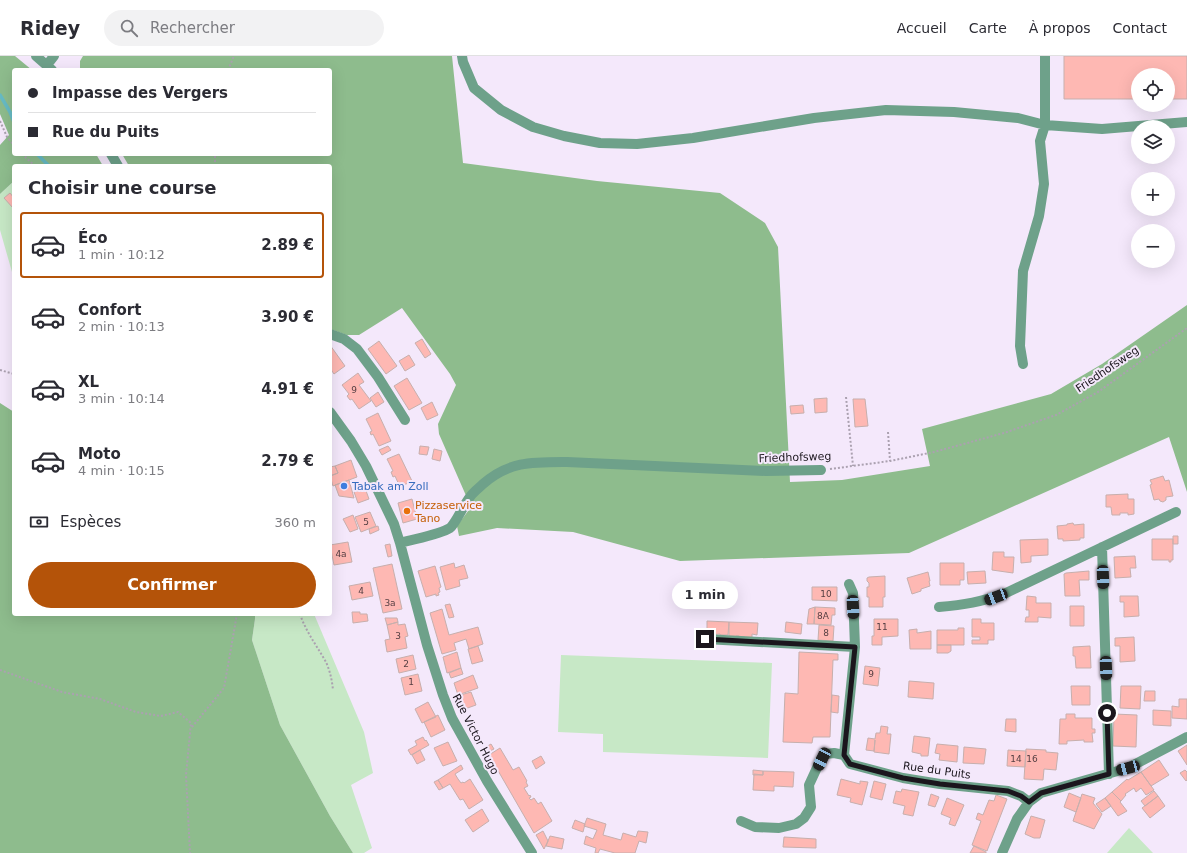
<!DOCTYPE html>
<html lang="fr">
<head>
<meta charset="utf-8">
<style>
	:root { --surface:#fff; --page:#f2f2f3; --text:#2b2b33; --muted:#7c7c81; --line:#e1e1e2; --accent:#b45309 }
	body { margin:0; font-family:"DejaVu Sans",sans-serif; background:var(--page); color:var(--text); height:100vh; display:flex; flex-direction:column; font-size:15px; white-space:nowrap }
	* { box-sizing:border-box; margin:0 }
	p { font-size:13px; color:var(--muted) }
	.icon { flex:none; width:22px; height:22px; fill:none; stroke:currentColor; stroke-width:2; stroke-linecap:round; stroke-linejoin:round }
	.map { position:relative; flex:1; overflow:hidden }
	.panel { position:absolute; left:12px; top:108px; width:320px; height:452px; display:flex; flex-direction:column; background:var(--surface); border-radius:4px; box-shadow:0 4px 16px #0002 }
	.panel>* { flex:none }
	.banner { position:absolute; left:12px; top:12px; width:320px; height:88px; border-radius:4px; box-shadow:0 4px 16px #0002; display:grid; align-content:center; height:88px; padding:0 16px; background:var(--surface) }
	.fabs { position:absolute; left:1131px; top:12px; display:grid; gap:8px }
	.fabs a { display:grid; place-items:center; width:44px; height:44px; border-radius:50%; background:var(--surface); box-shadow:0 4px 16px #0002; font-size:20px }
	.end { position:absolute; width:18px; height:18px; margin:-9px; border:5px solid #1b161d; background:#fff; box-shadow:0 0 0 2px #fff }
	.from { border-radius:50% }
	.bubble { position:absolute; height:28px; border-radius:14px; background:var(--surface); box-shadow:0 4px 16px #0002; font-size:13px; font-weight:700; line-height:28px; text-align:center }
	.car { position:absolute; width:12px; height:24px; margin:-12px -6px; border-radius:5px; box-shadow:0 0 3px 1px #0007; background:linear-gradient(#222 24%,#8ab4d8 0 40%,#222 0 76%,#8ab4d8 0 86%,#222 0) }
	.banner b { display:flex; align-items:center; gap:14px; height:38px; font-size:15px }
	.banner b+b { border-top:1px solid var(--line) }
	.banner i { width:10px; height:10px; background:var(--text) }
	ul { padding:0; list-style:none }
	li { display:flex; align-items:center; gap:12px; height:66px; margin:0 8px 6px; padding:0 8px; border:2px solid transparent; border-radius:4px }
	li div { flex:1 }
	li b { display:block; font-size:15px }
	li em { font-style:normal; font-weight:700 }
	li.on { border-color:var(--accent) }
	li>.icon { width:36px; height:36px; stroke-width:1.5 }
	h2 { padding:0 16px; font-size:18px; line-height:48px }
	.pay { display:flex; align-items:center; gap:10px; height:44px; padding:0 16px; font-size:15px }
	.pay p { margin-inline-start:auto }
	.primary-button { display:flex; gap:8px; margin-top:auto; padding:8px 16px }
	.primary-button a { flex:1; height:46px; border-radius:24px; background:var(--accent); color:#fff; font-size:16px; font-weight:700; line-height:46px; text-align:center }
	header { display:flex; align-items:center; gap:24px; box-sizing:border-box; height:56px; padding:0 20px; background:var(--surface); border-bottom:1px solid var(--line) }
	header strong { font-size:19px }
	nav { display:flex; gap:22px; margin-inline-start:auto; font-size:14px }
	.search { width:280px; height:36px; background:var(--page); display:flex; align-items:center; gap:10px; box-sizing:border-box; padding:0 14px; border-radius:22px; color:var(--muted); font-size:15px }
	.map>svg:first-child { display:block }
</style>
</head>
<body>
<header>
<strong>Ridey</strong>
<div class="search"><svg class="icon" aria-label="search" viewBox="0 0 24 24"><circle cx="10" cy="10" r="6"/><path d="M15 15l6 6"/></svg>Rechercher</div>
<nav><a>Accueil</a><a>Carte</a><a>À propos</a><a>Contact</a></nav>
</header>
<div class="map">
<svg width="1187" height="797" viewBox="0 0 1187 797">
	<rect width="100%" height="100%" fill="#f4e8fb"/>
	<path fill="#c7e8c6" d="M14,125V223L0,174V138Z
		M255,558H314L364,676L373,717L351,729L372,792L364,797H353L330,760L280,669L252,584L255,563Z
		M561,599L772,607L768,702L603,696V678L558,676Z
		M1129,772L1153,797H1107Z"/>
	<path fill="#8ebc8d" d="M0,0H15L32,14H14V98H96L103,110H14V125L0,138V89L9,79L0,58Z
		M83,0H452L463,107L597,125L720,137L765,167L778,191L790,426L842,424L930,410L922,373L1051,338L1102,308L1187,249V436L1169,381L909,497L680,505L573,476L497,472L459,480L457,470L471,451L439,378L438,368L456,329L450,318L402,252L359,279H347L330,273V110H129L122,98H330V14H80V5Z
		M0,347L14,356V558H255V563L252,584L280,669L330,760L353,797H0Z"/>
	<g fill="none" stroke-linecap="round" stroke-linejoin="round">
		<path stroke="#67bbc5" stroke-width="3.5" d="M0,39L10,56L14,66
			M37,98L49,110"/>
	</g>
	<path fill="#feb8b3" stroke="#c7afad" d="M1064,0H1187V43H1168V19H1138V43H1064Z
		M10,137L14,142L13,152L4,142Z
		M422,283L431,298L425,302L415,287Z
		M379,285L397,310L386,318L368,293Z
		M330,289L345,310L334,318L330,312Z
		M409,299L415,309L405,315L399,305Z
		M358,317L364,326L359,329L371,345L359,353L352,343L350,344L347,340L349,338L342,329Z
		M407,322L422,347L409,354L394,330Z
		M378,336L384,346L376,351L370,342Z
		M827,342V356L815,357L814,343Z
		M853,343H865L868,370L855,371Z
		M432,346L438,359L427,364L421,352Z
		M803,349L804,357L791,358L790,350Z
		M378,357L391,385L379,390L373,378L371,379L370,376L372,375L366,363Z
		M388,390L391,394L382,399L379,394Z
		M420,390L429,391L427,399L419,398Z
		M434,393L442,395L440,405L432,403Z
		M399,398L412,425L400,431L395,420L393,421L391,416L393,415L387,403Z
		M351,404L357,421L333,430L330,420L338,417L335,410Z
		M335,410L338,417L330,420V411Z
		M1163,420L1165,425L1169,424L1173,440L1166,441V444L1163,446L1160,445L1159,443L1154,444L1150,429L1152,428L1150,424Z
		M349,424L354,442L339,440L335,429Z
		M365,432L369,443L358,447L354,436Z
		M1128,438V443H1134V458L1128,459V457H1120V459H1112L1111,451H1106V439Z
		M412,443L417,463L403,467L398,447Z
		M370,456L376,470L361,476L355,461Z
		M353,459L358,473L350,476L343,463Z
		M1073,467L1074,469L1084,468V482H1080V484L1063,485V483H1058L1057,470L1067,469V468Z
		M378,470L379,474L370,478L369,473Z
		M1173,480H1178V488H1173Z
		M1048,483V499L1031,500V506L1021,507L1020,484Z
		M1152,483H1173V504H1171V506H1169V504H1152Z
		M348,486L352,506L334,509L330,489Z
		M390,488L392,500L388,501L385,489Z
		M993,496H1004V501H1014L1013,517L992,514Z
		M1135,500L1136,512H1130L1131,521L1115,522L1114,501Z
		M454,507L455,512L464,509L468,522L459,524L460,530L446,534L440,511Z
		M940,507H964V524H960V529H940Z
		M392,508L402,553L383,557L373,512Z
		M435,510L441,531L439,532L440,536L438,537L439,539L436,540V538L426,541L418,515Z
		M985,515L986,527L968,528L967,516Z
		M1089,515V524H1079L1080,540H1065L1064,518L1066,517Z
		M928,516L930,525H929L930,530L921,533V535L912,538L907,522Z
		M885,520V541H883V551H869V541H867V531H869V527L867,525V522L869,521Z
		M370,526L373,540L352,544L349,530Z
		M812,531H837V545L812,544Z
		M1027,540L1036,541V547H1051V562L1038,561V566H1025L1026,561H1029V554H1026Z
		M1120,540H1138L1139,560L1124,561V546H1120Z
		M450,548L454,561L449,562L445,549Z
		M1070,550H1084V570H1070Z
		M815,551L835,552V559H832L831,569L814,568Z
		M815,551L814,568H807L809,553Z
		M442,553L449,579L478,571L483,588L469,593L466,583L454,587L456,594L442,598L430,557Z
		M352,556H360V558H367L368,565L353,567Z
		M385,562H397L398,566L387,569Z
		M874,563H898V580L882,581V589H872V580H874Z
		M972,563H981V567H994V584H988V588H972V584H980V581H972Z
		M707,565L729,566L728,579H720V578L707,579Z
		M398,566V569L405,568L408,580L405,581L407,592L387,596L385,584L390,583L387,569Z
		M729,566L758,567L757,579L752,578V582L739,581V580H736V581H729Z
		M786,566L802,568L801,578L785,576Z
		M819,569L834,570L833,585L818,584Z
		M958,572H964V589H937V574H958Z
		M917,573V577L931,575V593H910L909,574Z
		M1134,581L1135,605L1120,606V590H1115V582Z
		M937,589H951V595L948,597H937Z
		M478,590L483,605L472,608L468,593Z
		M1090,590L1091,612H1076L1075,600H1073V591Z
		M457,596L461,612L447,617L443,601Z
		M799,596L838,598V604H833L830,681H813L812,687L783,686L785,637L798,638Z
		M413,599L416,613L399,617L396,603Z
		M865,610L880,612L878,630L863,628Z
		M461,612L463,618L451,622L449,617Z
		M418,618L422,635L405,639L401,622Z
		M473,619L478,632L458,639L454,627Z
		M909,625L934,627L933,643L908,641Z
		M1071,630H1090V649H1072Z
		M1121,630H1141L1140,653L1120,652Z
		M1145,635H1155V645H1144Z
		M471,636L476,649L462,654L457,640Z
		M832,639L839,640L838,657L831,656Z
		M1179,643H1187V663L1172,662V650L1179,651Z
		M428,646L436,661L422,667L415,653Z
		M1153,654L1171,655V670L1153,669Z
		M1066,658H1075V662H1092V673H1095V677H1092L1093,686H1084V684L1067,685V688H1059L1060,663H1066Z
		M1114,658L1137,659L1136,691L1113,690Z
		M438,659L445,674L431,681L424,666Z
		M1006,663H1016V676L1005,675Z
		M881,670L888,671L887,678H891L889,698L874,696L875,684L874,695L866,694L868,682L875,683L876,677H880Z
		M914,680L930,682L928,700H921V698L912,696Z
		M423,681L425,685L426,684L429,689L411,699L408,694L417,689L415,685Z
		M448,686L457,705L443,710L434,692Z
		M491,688L494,693L486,697L484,692Z
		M937,688L958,690L957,706L939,704L940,698L935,697Z
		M1187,689V709L1178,695Z
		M964,691L986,693L984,708L963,707Z
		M500,692L513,714L519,711L527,725L526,726L528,730L524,732L529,740L530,739L531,741L529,742L531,744L534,742L538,748L541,746L552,765L534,777L489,699Z
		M1026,693L1046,694V696L1058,697L1056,714L1044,713L1043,724L1024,723Z
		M420,694L425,704L417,708L412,699Z
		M1008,694L1026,695L1025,711L1007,710Z
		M541,700L545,707L536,713L532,705Z
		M1159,704L1169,719L1151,730L1141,716Z
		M461,709L463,713L455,718L458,723L461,727L463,726L464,727L470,723L483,744L469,753L463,743L460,744L450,728L443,732L438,724Z
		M753,714L763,715V719H753Z
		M1185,714L1187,716V724L1186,725L1180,717Z
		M763,715L794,716L793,731L774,730V735L753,734L754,718L763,719Z
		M1141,716L1154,734L1146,739L1141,732L1136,736L1134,732L1125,738L1126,739L1121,745L1112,736L1127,723L1128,724Z
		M841,723L860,728V725L868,726L862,749L850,746L851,742L837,739Z
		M438,724L443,732L439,734L434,726Z
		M874,725L886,728L882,744L870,741Z
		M902,733L919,736L913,760L903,758L905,750L893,747L896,735L901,736Z
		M1154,735L1158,740L1145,750L1141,745Z
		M1112,736L1121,745L1120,746L1127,755L1118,760L1105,742Z
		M1069,737L1081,742L1076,756L1064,751Z
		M931,738L939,741L935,751L928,749Z
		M1082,738L1095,742L1093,747L1102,758L1094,773L1073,765Z
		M996,739L1007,743L987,795L972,789L981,765L976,763L978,757L983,759L989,744L994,745Z
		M1158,740L1165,750L1150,762L1142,752Z
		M947,742L964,749L955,770L949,768L951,762L941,758Z
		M1105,742L1111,750L1102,756L1096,748Z
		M482,753L489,765L473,776L465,764Z
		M1031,760L1045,764L1040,782H1034L1025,778Z
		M587,762L606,768L603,779L621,784L623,777L636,781L638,775L648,776L646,787L639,785L635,797H615L600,793L598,797H595L596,792L584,788L586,780L593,783L597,774L584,770Z
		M575,764L585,768L583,776L572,772Z
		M543,775L548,785L544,793L536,779Z
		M550,780L564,783L562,793L546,790Z
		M784,781L816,783V792L783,791Z
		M974,790L986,796V797H970Z"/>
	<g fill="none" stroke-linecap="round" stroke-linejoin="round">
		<path stroke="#aba1b0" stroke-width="2" stroke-dasharray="2 2" stroke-linecap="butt" d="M228,14L234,0
			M0,65L7,81L14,89
			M22,98L35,110
			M215,110V98
			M0,314L14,318
			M846,341L853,410
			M888,376L890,405
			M830,413L890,405L934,396L1004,377L1056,359L1098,336L1187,272
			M300,558C306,576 317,590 326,606C330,615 332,624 333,634
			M0,614L62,636L100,643L136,656L161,660L178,656L191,667L186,719L190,797
			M192,671L224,632L237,558"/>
		<path stroke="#6ea18a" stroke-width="10" d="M36,0L52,14
			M462,0L463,6L474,32L501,54L533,71L564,80L600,87L637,88L693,82L814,62L886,54L954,56L1018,62L1045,69V0
			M47,9L54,0
			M111,98L118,110
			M330,278L344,283L357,293L378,321L405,364
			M1023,308L1020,290L1023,215L1039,160L1044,128L1040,85L1045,69L1102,73L1187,66
			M330,356L351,385L366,410L394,468L400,487L427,589L443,639L452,662L487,725L532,797
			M400,487C413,483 439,479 450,472C456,467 464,448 470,441C473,436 479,432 483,428C509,405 533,406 567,406L766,415L821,414
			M1102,491L1109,718
			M939,551C964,549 981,546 1006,537L1176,456
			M705,583L855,591
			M844,699L855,591L853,537L849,528
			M741,765L755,771L779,772L796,768L804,762L811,751L809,729L821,703L826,698L834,697L844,699L850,708L903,722L940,728L1008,735L1021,740L1029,746
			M1002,797L1017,763L1029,746L1041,737L1128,712L1187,681"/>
	</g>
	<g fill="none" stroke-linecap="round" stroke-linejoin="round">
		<path stroke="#1b161d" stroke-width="5" d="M705,583L855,591L844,699L850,708L903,722L940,728L1008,735L1021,740L1029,746L1041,737L1109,718L1107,657"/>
	</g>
	<circle fill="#3f7fe0" stroke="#f4e8fb" stroke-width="1.5" cx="344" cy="430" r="4"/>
	<circle fill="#e8710a" stroke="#f4e8fb" stroke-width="1.5" cx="407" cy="455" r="4"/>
	<g text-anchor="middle" stroke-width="4" stroke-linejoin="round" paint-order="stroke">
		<g font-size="9" fill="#543e42">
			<text x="354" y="337">9</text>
			<text x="366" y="469">5</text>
			<text x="341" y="501">4a</text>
			<text x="361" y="538">4</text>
			<text x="826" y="541">10</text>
			<text x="390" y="550">3a</text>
			<text x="823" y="563">8A</text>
			<text x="882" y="574">11</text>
			<text x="826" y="580">8</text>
			<text x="398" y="583">3</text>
			<text x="406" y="611">2</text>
			<text x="871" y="621">9</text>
			<text x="411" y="629">1</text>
			<text x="1016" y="706">14</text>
			<text x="1032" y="706">16</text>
		</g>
		<g font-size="11" fill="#1b161d" stroke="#f4e8fb">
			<text transform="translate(1107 313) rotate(-34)" y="4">Friedhofsweg</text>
			<text transform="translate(795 401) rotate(-2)" y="4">Friedhofsweg</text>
			<text transform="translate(476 678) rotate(63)" y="4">Rue Victor Hugo</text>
			<text transform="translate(937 714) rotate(8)" y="4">Rue du Puits</text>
		</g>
		<g font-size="11" fill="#366cbe" stroke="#f4e8fb" text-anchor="start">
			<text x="352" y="434">Tabak am Zoll</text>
		</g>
		<g font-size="11" fill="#c56008" stroke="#f4e8fb" text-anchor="start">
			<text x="415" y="453">Pizzaservice<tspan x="415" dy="13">Tano</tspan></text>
		</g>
	</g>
</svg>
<div class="fabs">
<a><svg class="icon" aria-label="locate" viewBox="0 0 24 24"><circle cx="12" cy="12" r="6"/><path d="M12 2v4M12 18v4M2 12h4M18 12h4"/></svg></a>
<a><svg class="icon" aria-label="layers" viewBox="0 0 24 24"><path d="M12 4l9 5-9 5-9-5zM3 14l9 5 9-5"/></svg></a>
<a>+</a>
<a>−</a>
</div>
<i class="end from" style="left:1107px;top:657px"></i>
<i class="end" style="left:705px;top:583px"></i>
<div class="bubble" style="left:672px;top:525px;width:66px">1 min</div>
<i class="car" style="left:1103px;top:521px;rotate:178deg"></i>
<i class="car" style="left:996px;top:541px;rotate:249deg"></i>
<i class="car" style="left:853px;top:551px;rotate:177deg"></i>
<i class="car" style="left:1106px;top:612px;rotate:178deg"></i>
<i class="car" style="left:822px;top:703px;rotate:206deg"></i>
<i class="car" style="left:1128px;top:712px;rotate:255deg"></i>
<div class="banner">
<b><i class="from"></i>Impasse des Vergers</b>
<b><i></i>Rue du Puits</b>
</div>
<section class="panel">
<h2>Choisir une course</h2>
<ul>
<li class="on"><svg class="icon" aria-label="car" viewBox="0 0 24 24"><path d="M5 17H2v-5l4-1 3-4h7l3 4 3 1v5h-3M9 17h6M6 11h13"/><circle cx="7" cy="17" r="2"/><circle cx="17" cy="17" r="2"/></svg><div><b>Éco</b><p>1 min · 10:12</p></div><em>2.89 €</em></li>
<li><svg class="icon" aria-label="car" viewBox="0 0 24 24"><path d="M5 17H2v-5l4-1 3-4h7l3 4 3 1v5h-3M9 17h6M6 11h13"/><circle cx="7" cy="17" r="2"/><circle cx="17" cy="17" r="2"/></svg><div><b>Confort</b><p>2 min · 10:13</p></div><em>3.90 €</em></li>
<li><svg class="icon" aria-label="car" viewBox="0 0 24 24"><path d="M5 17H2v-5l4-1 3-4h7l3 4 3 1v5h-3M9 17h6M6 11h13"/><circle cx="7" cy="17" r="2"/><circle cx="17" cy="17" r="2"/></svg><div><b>XL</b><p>3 min · 10:14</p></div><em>4.91 €</em></li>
<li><svg class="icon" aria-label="car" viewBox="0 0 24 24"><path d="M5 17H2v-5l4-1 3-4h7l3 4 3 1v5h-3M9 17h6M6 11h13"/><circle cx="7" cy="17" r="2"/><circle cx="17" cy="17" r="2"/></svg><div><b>Moto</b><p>4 min · 10:15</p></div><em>2.79 €</em></li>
</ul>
<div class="pay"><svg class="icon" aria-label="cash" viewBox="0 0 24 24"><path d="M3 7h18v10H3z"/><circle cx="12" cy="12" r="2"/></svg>Espèces<p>360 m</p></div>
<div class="primary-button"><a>Confirmer</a></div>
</section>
</div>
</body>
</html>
